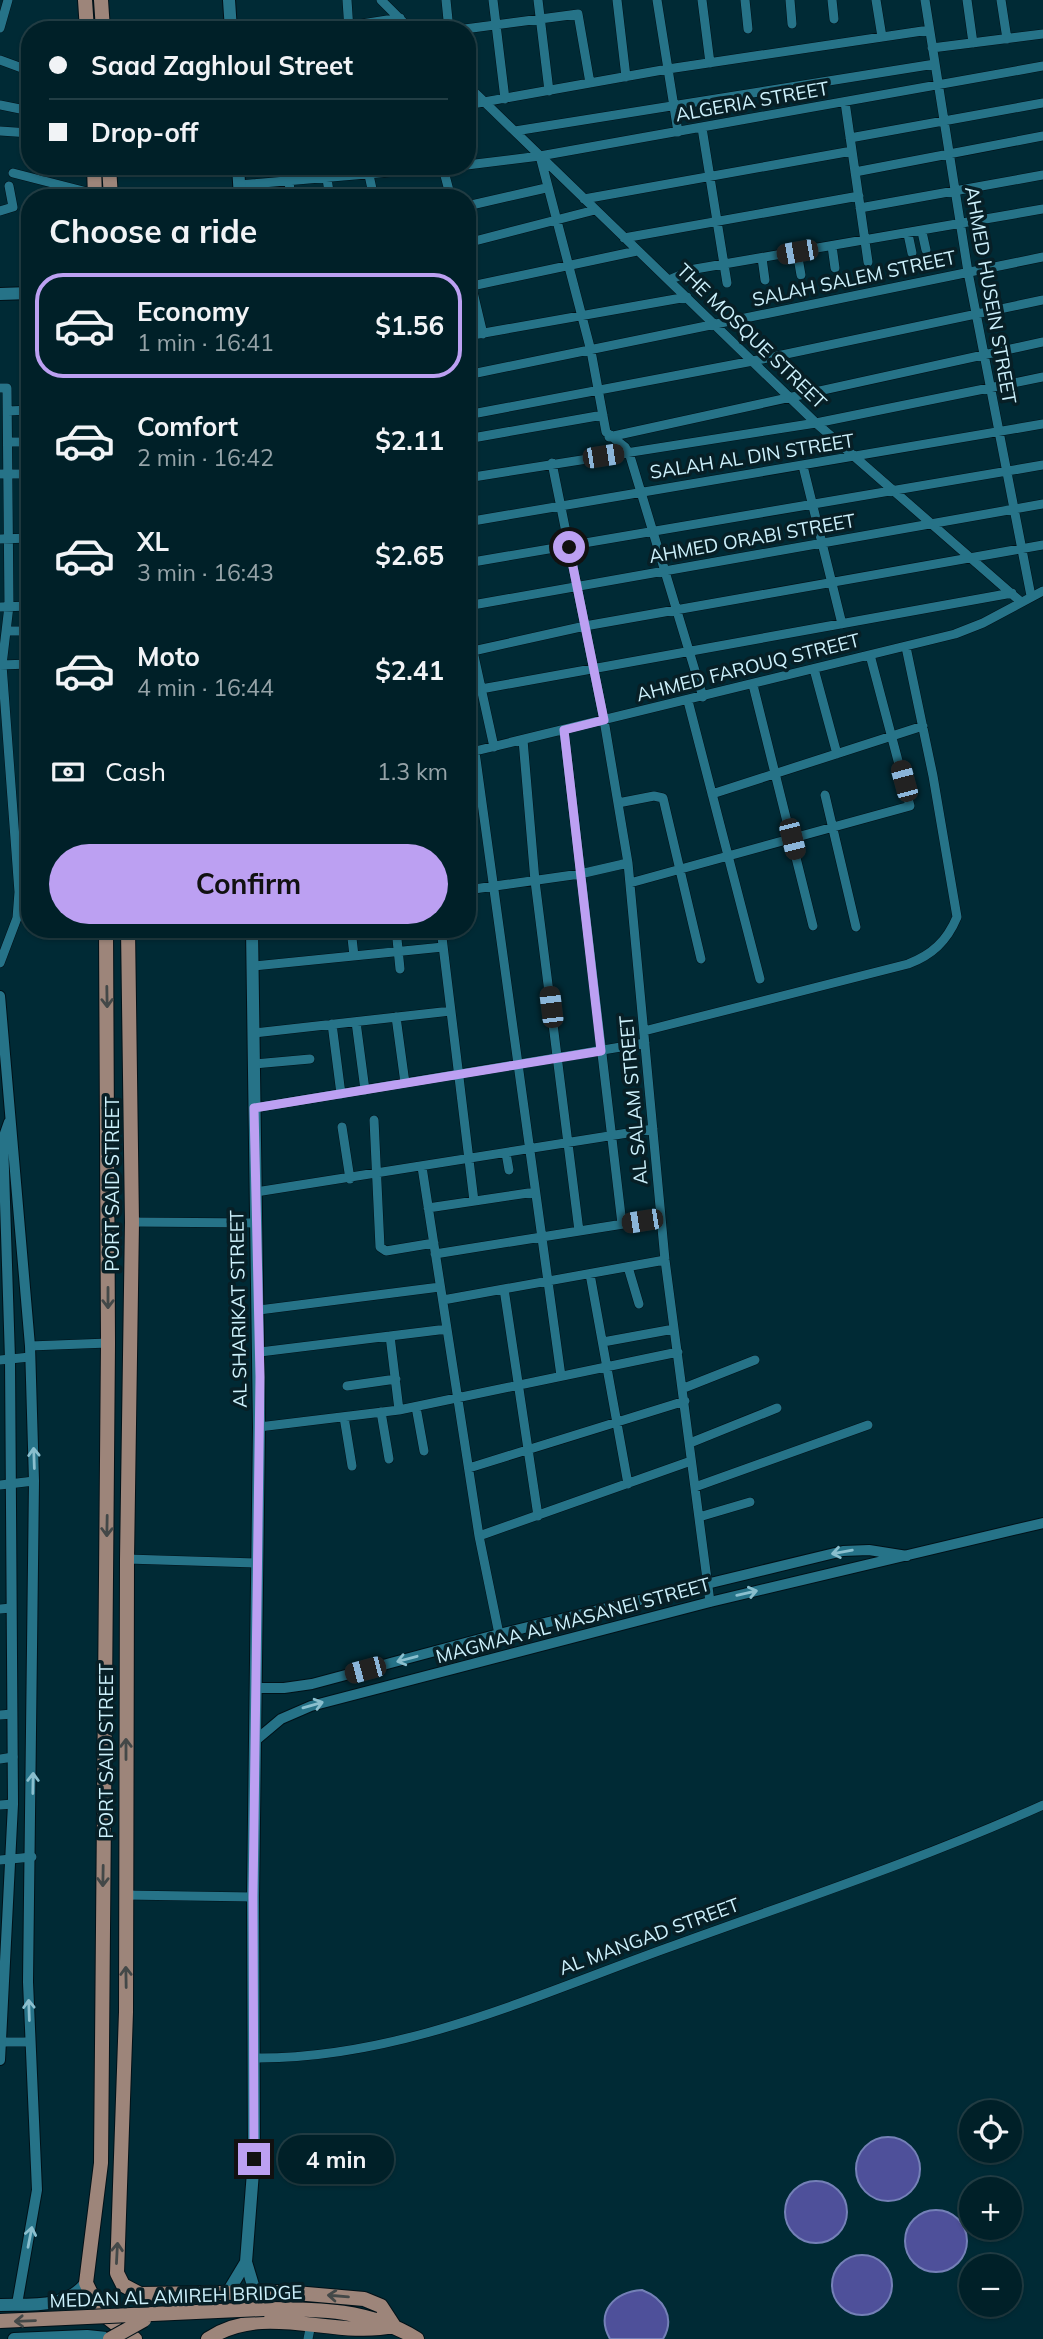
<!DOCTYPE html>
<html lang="en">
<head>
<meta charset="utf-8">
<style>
	:root { --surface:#002028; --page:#0a2830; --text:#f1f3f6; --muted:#95a3a8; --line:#223e45; --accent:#bca0f2 }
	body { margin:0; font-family:Mulish,sans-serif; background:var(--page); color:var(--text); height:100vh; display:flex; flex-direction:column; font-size:26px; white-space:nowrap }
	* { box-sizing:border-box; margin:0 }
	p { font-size:23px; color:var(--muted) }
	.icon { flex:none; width:38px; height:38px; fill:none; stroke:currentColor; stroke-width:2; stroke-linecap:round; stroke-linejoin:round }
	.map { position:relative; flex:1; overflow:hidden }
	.details { position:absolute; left:21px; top:189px; width:455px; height:749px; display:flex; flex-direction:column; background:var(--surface); border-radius:28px; box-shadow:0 2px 5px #0004,0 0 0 2px var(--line) }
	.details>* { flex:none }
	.top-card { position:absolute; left:21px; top:21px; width:455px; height:154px; border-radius:28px; box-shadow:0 2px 5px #0004,0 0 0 2px var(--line); display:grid; align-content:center; height:154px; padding:0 28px; background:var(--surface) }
	.buttons { position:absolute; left:959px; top:2100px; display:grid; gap:14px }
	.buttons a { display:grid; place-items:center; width:63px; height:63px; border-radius:50%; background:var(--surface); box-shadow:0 2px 5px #0004,0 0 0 2px var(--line); font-size:35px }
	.end { position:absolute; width:32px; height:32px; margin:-16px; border:9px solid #bca0f2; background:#111; box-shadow:0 0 0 4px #111 }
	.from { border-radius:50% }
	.bubble { position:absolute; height:49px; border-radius:24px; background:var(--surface); box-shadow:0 2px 5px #0004,0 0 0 2px var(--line); font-size:23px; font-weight:700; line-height:49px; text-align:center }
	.car { position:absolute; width:21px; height:42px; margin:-21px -10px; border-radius:9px; box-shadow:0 0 5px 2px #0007; background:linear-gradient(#222 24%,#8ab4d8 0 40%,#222 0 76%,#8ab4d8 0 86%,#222 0) }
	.top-card b { display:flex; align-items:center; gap:24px; height:66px; font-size:26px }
	.top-card b+b { border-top:2px solid var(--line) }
	.top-card i { width:18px; height:18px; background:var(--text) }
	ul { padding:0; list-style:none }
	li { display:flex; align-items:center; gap:21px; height:105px; margin:0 14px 10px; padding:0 14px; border:4px solid transparent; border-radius:28px }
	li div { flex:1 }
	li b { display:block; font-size:26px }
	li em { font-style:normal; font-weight:700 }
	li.current { border-color:var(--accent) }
	li>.icon { width:63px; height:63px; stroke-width:1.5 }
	h2 { padding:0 28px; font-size:32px; line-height:84px }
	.pay { display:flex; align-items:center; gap:18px; height:77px; padding:0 28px; font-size:26px }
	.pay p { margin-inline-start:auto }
	.button { display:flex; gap:14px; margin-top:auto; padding:14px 28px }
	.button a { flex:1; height:80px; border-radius:42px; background:var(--accent); color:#111; font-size:28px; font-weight:700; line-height:80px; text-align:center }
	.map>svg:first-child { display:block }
</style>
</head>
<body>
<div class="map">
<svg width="1043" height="2339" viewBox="0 0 1043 2339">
	<rect width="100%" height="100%" fill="#002a35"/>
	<path fill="#4e509a" stroke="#7480b7" stroke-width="2" d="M856 2169a32 32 0 1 1 64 0a32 32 0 1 1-64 0Z
		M785 2212a31 31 0 1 1 62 0a31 31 0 1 1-62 0Z
		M905 2241a31 31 0 1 1 62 0a31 31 0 1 1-62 0Z
		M832 2285a30 30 0 1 1 60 0a30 30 0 1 1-60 0Z
		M642,2290C663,2298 676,2317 663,2339H610C595,2312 614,2292 642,2290Z"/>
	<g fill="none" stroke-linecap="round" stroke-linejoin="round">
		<g stroke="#001118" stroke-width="10">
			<path id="minor" d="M347,0L349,30
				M381,0L411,30
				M446,0L449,30
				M493,0L505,99
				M538,0L549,91
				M617,0L626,77
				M657,0L678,132
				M702,0L710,63
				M745,0L748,29
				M790,0L792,24
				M832,0L834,19
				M876,0L882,37
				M925,0L968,272L1031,596
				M967,0L973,43
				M1001,0L1007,39
				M349,26L400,18
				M0,28L8,0
				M457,30L578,14L590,83
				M932,48L1043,34
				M0,60L30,71
				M467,85L816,423L1021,602
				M845,102L868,262
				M0,105L30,111
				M467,105L668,69L929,30
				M702,128L727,283
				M0,131L30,133
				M515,131L935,64
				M850,138L1043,103
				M540,156L591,351L606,432L625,447L630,456L703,697
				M467,165L540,156L1043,66
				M287,166L291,198
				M325,166L330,198
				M367,166L374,198
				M443,168L451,198
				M855,172L1043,136
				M13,173L95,194
				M239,185L459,166
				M584,199L852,151
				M467,206L546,188
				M860,208L1043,175
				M29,210H30
				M0,211L13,207L9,186
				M922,232L926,250
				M908,234L912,253
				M624,238L859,196
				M467,243L595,210
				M832,246L835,268
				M797,252L801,275
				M762,258L765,280
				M467,267L483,334
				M669,280L695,269L1043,209
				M467,287L637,251
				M467,336L687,297
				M467,375L1043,257
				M0,388H7L9,606L2,665L19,892L17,918L0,963
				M8,411L30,410
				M467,415L753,361L1043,300
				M609,437L1043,342
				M467,439L603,415
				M8,442H30
				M552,463L604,720L628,863L665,1260L710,1602
				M803,466L842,624
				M0,474H30
				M467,478L816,423L1043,377
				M467,522L1043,424
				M0,539L30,538
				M467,563L1043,465
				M467,606L1043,504
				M0,607L30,606
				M467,624L494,747
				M6,631H30
				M473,651L585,626L1043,545
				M0,665L30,664
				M814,669L837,754
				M753,685L813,926
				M481,689L1012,593
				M688,701L760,979
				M564,731L622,1224
				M523,740L535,881L579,1231
				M475,752L561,1376
				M467,753L955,634L983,623L1043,591
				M712,794L923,726
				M825,795L856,927
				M618,803L654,796L663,798L701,959
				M630,883L910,806L870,655
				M467,890L580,874L628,863
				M351,929L354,956
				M396,929L400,969
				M441,929L474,1201
				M253,966L443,947
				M396,1017L405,1083
				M356,1022L365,1090
				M332,1024L341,1094
				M644,1031L908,964C932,955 947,941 957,917L933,776L906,647
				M254,1033L451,1011
				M254,1064L310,1059
				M254,1108L645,1043
				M374,1120L380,1247L386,1251L434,1243
				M342,1127L350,1179
				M506,1153L509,1170
				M422,1167L479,1536L499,1634
				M256,1192L653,1129
				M428,1208L535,1192
				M132,1222L256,1223
				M435,1254L661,1218
				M628,1267L639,1304
				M590,1274L628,1484
				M504,1289L538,1516
				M443,1300L665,1260
				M259,1310L440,1287
				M390,1336L399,1410
				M603,1342L674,1329
				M30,1346L108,1343
				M260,1352L447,1329
				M0,1360L30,1357
				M347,1386L396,1379
				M684,1388L755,1360
				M416,1407L424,1451
				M381,1412L389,1459
				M344,1417L352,1466
				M259,1427L399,1410L678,1352
				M690,1443L777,1408
				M469,1468L685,1401
				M0,1485L34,1481
				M695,1487L868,1425
				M699,1517L750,1502
				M479,1536L691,1461
				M127,1559L256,1563
				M0,1609L11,1608
				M0,1715L12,1714
				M0,1759L13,1757
				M0,1805L13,1804
				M0,1860L32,1857
				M125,1895L253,1897
				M0,2042H30
				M256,2058C400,2059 534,1996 667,1948C793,1902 921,1860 1043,1805
				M308,2339L311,2324"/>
		</g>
		<g stroke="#001118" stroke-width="12">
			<path id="tertiary" d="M0,996L30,1346L34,1481L28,1982L37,2190L17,2304
				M256,1688H284L312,1684L499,1634L843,1551L869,1550L907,1556
				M256,1740L281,1719L311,1706L710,1602L1043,1523
				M0,2060L13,1804L10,1359L3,1139L9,1122"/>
		</g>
		<g stroke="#001118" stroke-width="14">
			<path id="secondary" d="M229,0L231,30
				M238,166L240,198
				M0,294L30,293
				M252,929L259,1427L253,1897L254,2159L246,2262L255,2292
				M228,2292L246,2262
				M0,2305C29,2304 66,2309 86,2283
				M14,2339L87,2336L116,2339"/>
		</g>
		<g stroke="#001118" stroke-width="16">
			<path id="primary" d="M85,0L87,30
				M101,0L103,30
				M94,166L95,198
				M109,166L111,198
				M106,929L108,1343L101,2163L86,2283L100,2312L135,2339
				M128,929L132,1222L127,1559L126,2012L117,2273L123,2285L140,2294L284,2292L364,2299L381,2306L394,2326
				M264,2309C319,2309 369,2309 417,2339
				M208,2339C266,2301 331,2339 394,2326"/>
		</g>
		<use href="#minor" stroke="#267388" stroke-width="9"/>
		<use href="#tertiary" stroke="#267388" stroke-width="10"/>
		<use href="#secondary" stroke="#267388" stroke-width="12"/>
		<use href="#primary" stroke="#9d857a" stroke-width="14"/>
		<g stroke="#001118" stroke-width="16" stroke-linecap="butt">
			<path id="primary-bridge" d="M0,2321L264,2309
				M110,2339L144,2320"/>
		</g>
		<use href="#primary-bridge" stroke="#9d857a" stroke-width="14"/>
	</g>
	<defs><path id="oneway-shaft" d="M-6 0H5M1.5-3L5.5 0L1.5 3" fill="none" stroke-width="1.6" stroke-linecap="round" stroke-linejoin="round" transform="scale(1.75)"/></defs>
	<g stroke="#434848">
		<use href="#oneway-shaft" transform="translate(107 997) rotate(89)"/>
		<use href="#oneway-shaft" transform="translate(108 1298) rotate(90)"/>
		<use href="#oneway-shaft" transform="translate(107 1526) rotate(91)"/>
		<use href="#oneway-shaft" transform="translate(126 1749) rotate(-90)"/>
		<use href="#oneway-shaft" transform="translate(103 1876) rotate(91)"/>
		<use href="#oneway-shaft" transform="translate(126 1977) rotate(-91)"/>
		<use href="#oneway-shaft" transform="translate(117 2253) rotate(-87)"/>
		<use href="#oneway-shaft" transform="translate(338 2296) rotate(-175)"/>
		<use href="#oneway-shaft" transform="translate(25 2321) rotate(178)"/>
	</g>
	<g stroke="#8abfce">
		<use href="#oneway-shaft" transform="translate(34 1458) rotate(-92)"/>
		<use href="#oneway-shaft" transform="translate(842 1552) rotate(170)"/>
		<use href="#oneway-shaft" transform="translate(747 1593) rotate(-13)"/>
		<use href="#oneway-shaft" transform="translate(407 1659) rotate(165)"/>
		<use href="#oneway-shaft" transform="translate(313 1705) rotate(-16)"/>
		<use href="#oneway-shaft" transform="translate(33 1783) rotate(-89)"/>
		<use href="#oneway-shaft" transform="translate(29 2010) rotate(-92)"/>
		<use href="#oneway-shaft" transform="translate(30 2237) rotate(-79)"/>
	</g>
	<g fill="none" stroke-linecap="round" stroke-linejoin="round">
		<path stroke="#bca0f2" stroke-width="9" d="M254,2159L253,1897L260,1377L254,1108L601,1051L564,730L604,720L569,547"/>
	</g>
	<g text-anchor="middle" stroke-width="7" stroke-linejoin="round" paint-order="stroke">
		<g font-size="19" fill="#cdf1fc" stroke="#071f26">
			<text transform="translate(752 101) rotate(-10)" y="7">ALGERIA STREET</text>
			<text transform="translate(854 278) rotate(-12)" y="7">SALAH SALEM STREET</text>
			<text transform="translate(991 295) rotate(80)" y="7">AHMED HUSEIN STREET</text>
			<text transform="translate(752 336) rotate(44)" y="7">THE MOSQUE STREET</text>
			<text transform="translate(752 456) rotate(-9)" y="7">SALAH AL DIN STREET</text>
			<text transform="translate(752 538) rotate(-10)" y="7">AHMED ORABI STREET</text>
			<text transform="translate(748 667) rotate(-14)" y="7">AHMED FAROUQ STREET</text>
			<text transform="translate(633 1100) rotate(-95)" y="7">AL SALAM STREET</text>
			<text transform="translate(112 1184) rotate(-90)" y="7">PORT SAID STREET</text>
			<text transform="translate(238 1309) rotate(-91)" y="7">AL SHARIKAT STREET</text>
			<text transform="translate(573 1620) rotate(-15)" y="7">MAGMAA AL MASANEI STREET</text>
			<text transform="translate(106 1751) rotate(-90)" y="7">PORT SAID STREET</text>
			<text transform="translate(649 1936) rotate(-20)" y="7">AL MANGAD STREET</text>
			<text transform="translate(176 2296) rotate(-2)" y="7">MEDAN AL AMIREH BRIDGE</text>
		</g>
	</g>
</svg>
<div class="buttons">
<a><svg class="icon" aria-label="locate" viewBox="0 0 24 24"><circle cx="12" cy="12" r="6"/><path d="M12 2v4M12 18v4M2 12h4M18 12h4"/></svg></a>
<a>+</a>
<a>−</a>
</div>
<i class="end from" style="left:569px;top:547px"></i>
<i class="end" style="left:254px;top:2159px"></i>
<div class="bubble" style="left:278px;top:2135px;width:116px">4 min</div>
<i class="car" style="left:797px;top:252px;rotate:260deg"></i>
<i class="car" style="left:603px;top:456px;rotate:81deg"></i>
<i class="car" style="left:904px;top:781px;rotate:345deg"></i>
<i class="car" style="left:792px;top:839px;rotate:166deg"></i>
<i class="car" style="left:551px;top:1007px;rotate:353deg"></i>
<i class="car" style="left:642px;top:1221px;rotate:261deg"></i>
<i class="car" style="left:365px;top:1670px;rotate:255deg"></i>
<div class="top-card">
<b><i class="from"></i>Saad Zaghloul Street</b>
<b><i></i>Drop-off</b>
</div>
<section class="details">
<h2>Choose a ride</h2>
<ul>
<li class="current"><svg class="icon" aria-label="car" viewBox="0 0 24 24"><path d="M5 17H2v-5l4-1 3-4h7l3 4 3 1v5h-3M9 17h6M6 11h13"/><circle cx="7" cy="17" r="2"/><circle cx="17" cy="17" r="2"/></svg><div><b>Economy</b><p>1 min · 16:41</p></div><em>$1.56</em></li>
<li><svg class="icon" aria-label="car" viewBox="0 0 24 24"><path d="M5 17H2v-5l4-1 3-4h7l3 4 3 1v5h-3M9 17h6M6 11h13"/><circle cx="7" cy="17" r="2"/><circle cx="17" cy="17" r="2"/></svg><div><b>Comfort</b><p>2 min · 16:42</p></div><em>$2.11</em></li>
<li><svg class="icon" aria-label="car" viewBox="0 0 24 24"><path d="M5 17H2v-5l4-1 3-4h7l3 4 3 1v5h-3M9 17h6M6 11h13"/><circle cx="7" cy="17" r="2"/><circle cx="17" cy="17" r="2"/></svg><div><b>XL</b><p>3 min · 16:43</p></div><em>$2.65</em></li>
<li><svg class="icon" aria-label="car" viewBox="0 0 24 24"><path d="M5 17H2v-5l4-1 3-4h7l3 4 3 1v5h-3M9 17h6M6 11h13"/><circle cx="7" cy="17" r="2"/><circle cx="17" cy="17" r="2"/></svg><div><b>Moto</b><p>4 min · 16:44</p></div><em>$2.41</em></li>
</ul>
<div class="pay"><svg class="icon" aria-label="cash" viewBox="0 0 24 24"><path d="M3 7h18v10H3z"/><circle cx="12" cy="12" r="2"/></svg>Cash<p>1.3 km</p></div>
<div class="button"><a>Confirm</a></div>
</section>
</div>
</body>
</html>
